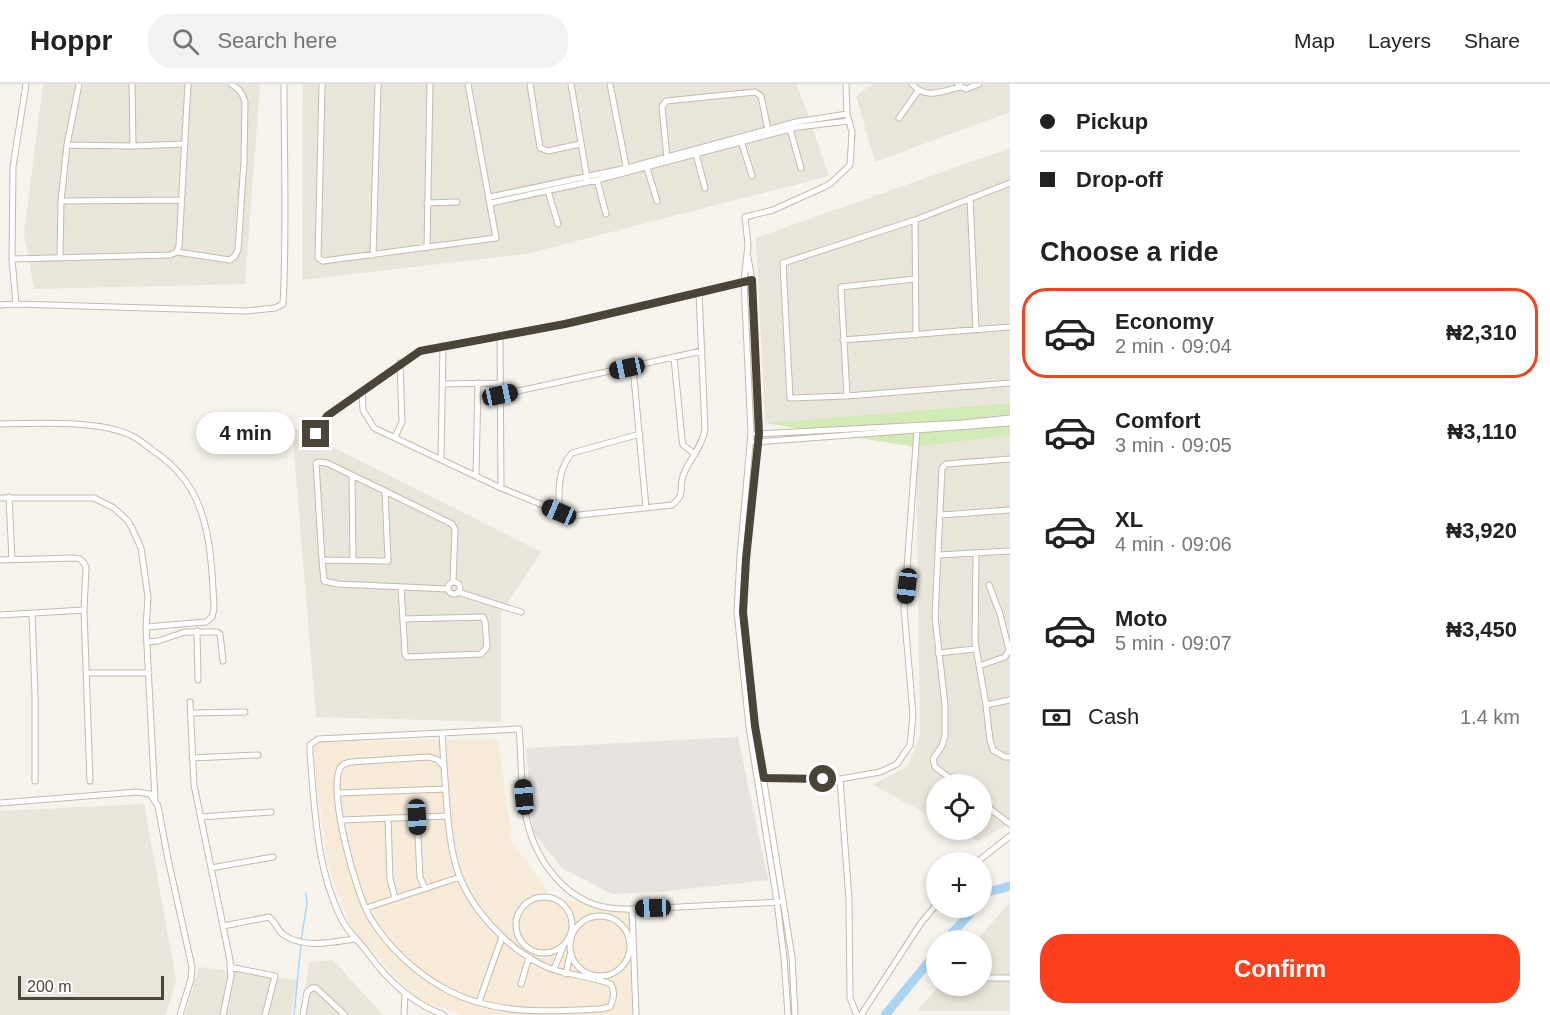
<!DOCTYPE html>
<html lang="en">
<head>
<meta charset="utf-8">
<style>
	:root { --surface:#fff; --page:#f2f2f2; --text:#222; --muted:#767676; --line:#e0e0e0; --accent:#fc3f1d }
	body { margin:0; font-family:Arial,sans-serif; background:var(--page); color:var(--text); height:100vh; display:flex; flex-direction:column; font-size:22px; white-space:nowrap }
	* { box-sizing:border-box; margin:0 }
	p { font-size:20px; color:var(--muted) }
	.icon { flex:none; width:33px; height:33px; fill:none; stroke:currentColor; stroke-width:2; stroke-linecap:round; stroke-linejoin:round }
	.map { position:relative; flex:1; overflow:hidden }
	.panel { display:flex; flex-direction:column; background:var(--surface); width:540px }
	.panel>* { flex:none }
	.top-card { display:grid; align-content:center; height:132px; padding:0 30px; background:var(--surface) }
	.tools { position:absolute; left:926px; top:690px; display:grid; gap:12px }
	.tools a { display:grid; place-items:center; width:66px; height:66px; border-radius:50%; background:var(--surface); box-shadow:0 3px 9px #0003; font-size:30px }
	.scale { position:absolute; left:18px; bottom:15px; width:146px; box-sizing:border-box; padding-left:6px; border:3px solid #4b4439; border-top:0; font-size:16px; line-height:21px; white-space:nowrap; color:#4b4439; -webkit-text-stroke:4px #fff; paint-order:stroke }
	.end { position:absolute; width:27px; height:27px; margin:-14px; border:8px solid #4b4439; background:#fff; box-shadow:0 0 0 3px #fff }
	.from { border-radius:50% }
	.bubble { position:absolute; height:42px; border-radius:21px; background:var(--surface); box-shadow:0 3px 9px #0003; font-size:20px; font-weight:700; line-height:42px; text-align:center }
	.car { position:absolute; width:18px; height:36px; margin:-18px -9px; border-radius:8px; box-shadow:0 0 4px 2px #0007; background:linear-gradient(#222 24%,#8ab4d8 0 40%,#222 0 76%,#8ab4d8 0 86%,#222 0) }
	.top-card b { display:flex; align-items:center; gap:21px; height:57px; font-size:22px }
	.top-card b+b { border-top:2px solid var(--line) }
	.top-card i { width:15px; height:15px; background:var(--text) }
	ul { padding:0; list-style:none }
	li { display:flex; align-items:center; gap:18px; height:90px; margin:0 12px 9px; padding:0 18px; border:3px solid transparent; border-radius:24px }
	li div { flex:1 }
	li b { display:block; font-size:22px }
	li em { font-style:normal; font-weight:700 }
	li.active { border-color:var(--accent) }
	li>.icon { width:54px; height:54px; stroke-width:1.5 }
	h2 { padding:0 30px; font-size:27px; line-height:72px }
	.pay { display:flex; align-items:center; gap:15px; height:66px; padding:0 30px; font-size:22px }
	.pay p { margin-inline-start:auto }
	.action { display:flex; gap:12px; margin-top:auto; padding:12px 30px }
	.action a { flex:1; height:69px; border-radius:24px; background:var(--accent); color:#fff; font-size:24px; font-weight:700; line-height:69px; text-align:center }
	header { display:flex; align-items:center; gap:36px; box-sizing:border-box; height:84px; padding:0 30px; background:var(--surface); border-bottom:2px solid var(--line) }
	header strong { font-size:28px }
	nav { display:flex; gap:33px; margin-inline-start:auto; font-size:21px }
	.search { width:420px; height:54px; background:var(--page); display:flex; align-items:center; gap:15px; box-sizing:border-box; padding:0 21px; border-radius:24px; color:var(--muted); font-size:22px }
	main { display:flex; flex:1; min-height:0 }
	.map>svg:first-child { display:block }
</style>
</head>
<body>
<header>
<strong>Hoppr</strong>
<div class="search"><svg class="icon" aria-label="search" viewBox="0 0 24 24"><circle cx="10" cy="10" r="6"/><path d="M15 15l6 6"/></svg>Search here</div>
<nav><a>Map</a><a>Layers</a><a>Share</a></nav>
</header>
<main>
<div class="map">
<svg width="1010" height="931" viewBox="0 0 1010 931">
	<rect width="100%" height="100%" fill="#f6f3ec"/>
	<path fill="#eae5da" d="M43,0H260L245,200L34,205L24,151Z
		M303,0H797L829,92L526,170L302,196Z
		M872,0H1010V28L875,78L856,12Z
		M1010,64V319L765,339L756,154Z
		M292,343L541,468L501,529V638L316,633Z
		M1010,351V740L978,757L956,746H981V700H936V735L873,701L908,682L920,651L916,363Z
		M144,720L176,895L166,931H0V727Z
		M1010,818V927H917L939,902H981V856H977Z
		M333,876L383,931H302L309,878Z
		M199,883L297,896L291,931H185Z"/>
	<path fill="#f7ead8" d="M498,655L512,757L551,813L629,825L634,931H462L417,915L352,847L329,785L311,658Z"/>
	<path fill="#e6e2dd" d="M738,653L768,796L658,808L612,810L562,784L533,748L526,664Z"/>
	<path fill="#d2eab5" d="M1010,319V351L916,363L765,339Z"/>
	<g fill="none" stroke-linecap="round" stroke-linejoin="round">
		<path stroke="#a9d4f2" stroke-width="1.5" d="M301,856L307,820L306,809
			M294,931L301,860"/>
		<path stroke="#a9d4f2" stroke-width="9" d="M981,816L988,808L1010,802
			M946,856L975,824
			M885,931L936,869"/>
		<g stroke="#c2bbae" stroke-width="7">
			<path id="minor" d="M132,0L133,62
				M322,0L318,174L323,177L496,154L468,0
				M530,0L540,64L548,67L580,60
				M571,0L587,94
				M610,0L627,87
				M912,0C925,16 943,7 960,3
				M958,1L966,5L979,0
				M899,34L918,7
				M790,45L801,84
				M742,60L752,92
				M67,61L133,62L185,60
				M696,70L705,104
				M667,74L662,23L666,17L755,8L761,12L768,46
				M647,84L657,117
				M597,96L606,130
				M1010,99L915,136L783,179L790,314L847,312L1010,299
				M548,107L558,140
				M490,113L627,84L796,38L847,30
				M970,114L976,246
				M61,117L181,116
				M427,119L457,118
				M491,119L597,96L798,43L849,37
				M915,136L916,251
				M427,164L430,0
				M177,168L230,176L235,172L238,166L244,77L245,18C243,9 239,5 231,0
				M373,171L378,0
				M748,173L752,196L759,350L745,475L743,528L755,642L792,873L795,931
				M60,174L61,117L67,61L79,0
				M12,175L170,171L177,168L179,162L188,0
				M699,209L747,197
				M16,220L12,175L13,83L26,0
				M0,221L16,220L246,227L275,224L283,220C287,147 284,74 284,0
				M843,256L1010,243
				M674,274L682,356L683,361L695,370
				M633,283L646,424
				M442,300L500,299
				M362,307L363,326L374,344L501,404L500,252
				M500,311L702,267
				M847,312L841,203L915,195
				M0,340C36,339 100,336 132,352C139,355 145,361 151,365C161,372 171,379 179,389C211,424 212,480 214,525L212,533L206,538L146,543
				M316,350L327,332L420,267L565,240L699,209L705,345C703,362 689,375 683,392C678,406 687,409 672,421L570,432L501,404
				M756,350L963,339L1010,334
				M395,353L402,338L400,279
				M755,358L1010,339
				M441,375L443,262
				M319,378L327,379L385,407L388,477L322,476L316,379Z
				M476,391L478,299
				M352,392L353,476
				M385,407L452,440L455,445L453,498
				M9,413L12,476
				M0,414H94L114,424L128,437L132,444L141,464L148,513L146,543L155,715
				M559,428C559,407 557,386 572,369L640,350
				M941,431L1010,426
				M976,469L975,558L986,621L990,656L993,666L1005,673H1010
				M938,471L1010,467
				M0,476L73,474C80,474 83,476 86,483L84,526L90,697
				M322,476L324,497L338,500L448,505
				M448 504a6 6 0 1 1 12 0a6 6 0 1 1-12 0Z
				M401,503L405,570L407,573L481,570L487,563L485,537L483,533L403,535
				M458,508L521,528
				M32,529L35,611V697
				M0,531L84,526
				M197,547L198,596
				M147,558L158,557L185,548H217L220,550L223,577
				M938,569L975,565
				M979,582L1005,573L1009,566L1000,530L989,501
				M87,589H149
				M190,618L194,701L230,876L231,892L223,931
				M986,621L1010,616
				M191,629L245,628
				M442,649L318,655L310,661V670C315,726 316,785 342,836C348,848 359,857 367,868C387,896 411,919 444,931
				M429,673L438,676L444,683C447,716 447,750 456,782C468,824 510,868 549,884C570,892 591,892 611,900C615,909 614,914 610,923L600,925C549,928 493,931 447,906C416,889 390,865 371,835C356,811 328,709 340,684C342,680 346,679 351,678Z
				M192,674L258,671
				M444,683L442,649L519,645C522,674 520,710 527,737C536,777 567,819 610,824C632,827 656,824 679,823C712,821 746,820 779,818
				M762,694L840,695L880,688L897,680L910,661L913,631L904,525L917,347
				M840,695L849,816L850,914L857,931
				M958,700L935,683L933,675L942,662L945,652V621L935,533L942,384L946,380L1010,375
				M338,709L446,705
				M981,718L1010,740
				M0,719L137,708L150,710L158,722L168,775L192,883L191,895L180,931
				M201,733L271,728
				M417,733L420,793L425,805
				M388,734L390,795L395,814
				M341,736L448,732
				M977,778L1010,752
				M211,784L273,773
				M516 841a28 28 0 1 1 56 0a28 28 0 1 1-56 0Z
				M366,824L460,793
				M632,825L636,931
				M570 862a30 30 0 1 1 60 0a30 30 0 1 1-60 0Z
				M223,842L269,833C276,839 278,847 284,851C304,865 333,858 355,855
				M230,883L275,892L265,931
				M554,885L563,863
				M566,890L570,871
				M981,894H1010
				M521,900L529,873
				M479,918L502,853
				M303,931L307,908L312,904H316L345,931
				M404,931L405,909
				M788,931L784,874L777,818L749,643L737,528L740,472L751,350L744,197L748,161L745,133L773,126L824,103L831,99L850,81L852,48L847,30L846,0
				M861,931L921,839L936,821"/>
		</g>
		<use href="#minor" stroke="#fff" stroke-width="5"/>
	</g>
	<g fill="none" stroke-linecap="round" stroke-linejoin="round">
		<path stroke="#4b4439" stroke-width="8" d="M316,350L327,332L420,267L565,240L752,196L759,350L746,475L743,528L755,642L764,694L823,695"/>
	</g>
</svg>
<div class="tools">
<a><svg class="icon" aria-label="locate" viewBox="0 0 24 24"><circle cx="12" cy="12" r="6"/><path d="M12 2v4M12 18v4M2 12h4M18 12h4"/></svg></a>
<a>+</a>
<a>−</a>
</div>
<div class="scale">200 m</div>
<i class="end from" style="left:823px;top:695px"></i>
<i class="end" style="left:316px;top:350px"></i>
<div class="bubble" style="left:196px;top:328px;width:99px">4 min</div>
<i class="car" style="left:627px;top:284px;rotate:258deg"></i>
<i class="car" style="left:500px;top:311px;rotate:78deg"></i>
<i class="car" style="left:559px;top:428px;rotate:293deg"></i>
<i class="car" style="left:907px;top:502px;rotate:187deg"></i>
<i class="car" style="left:524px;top:713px;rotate:355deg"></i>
<i class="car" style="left:417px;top:733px;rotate:177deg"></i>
<i class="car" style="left:653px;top:824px;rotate:268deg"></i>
</div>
<section class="panel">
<div class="top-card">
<b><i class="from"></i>Pickup</b>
<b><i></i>Drop-off</b>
</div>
<h2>Choose a ride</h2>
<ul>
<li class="active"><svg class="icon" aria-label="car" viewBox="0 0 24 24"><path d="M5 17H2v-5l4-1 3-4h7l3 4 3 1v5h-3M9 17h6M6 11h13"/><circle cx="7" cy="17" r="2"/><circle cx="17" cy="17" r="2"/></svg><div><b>Economy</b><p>2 min · 09:04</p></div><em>₦2,310</em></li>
<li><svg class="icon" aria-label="car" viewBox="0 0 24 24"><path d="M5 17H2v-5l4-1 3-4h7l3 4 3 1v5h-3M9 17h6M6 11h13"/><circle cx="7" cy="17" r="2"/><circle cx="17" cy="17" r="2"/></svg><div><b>Comfort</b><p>3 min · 09:05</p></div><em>₦3,110</em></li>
<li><svg class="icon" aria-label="car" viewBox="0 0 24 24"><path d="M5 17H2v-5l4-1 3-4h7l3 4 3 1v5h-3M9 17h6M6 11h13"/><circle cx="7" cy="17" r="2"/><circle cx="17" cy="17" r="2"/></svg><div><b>XL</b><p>4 min · 09:06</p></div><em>₦3,920</em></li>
<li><svg class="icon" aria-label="car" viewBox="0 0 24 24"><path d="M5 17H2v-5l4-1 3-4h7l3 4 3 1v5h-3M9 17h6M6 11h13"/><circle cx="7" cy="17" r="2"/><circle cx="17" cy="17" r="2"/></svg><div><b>Moto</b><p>5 min · 09:07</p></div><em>₦3,450</em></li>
</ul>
<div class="pay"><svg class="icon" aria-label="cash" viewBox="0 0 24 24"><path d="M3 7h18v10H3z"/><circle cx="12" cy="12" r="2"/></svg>Cash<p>1.4 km</p></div>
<div class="action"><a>Confirm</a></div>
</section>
</main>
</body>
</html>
